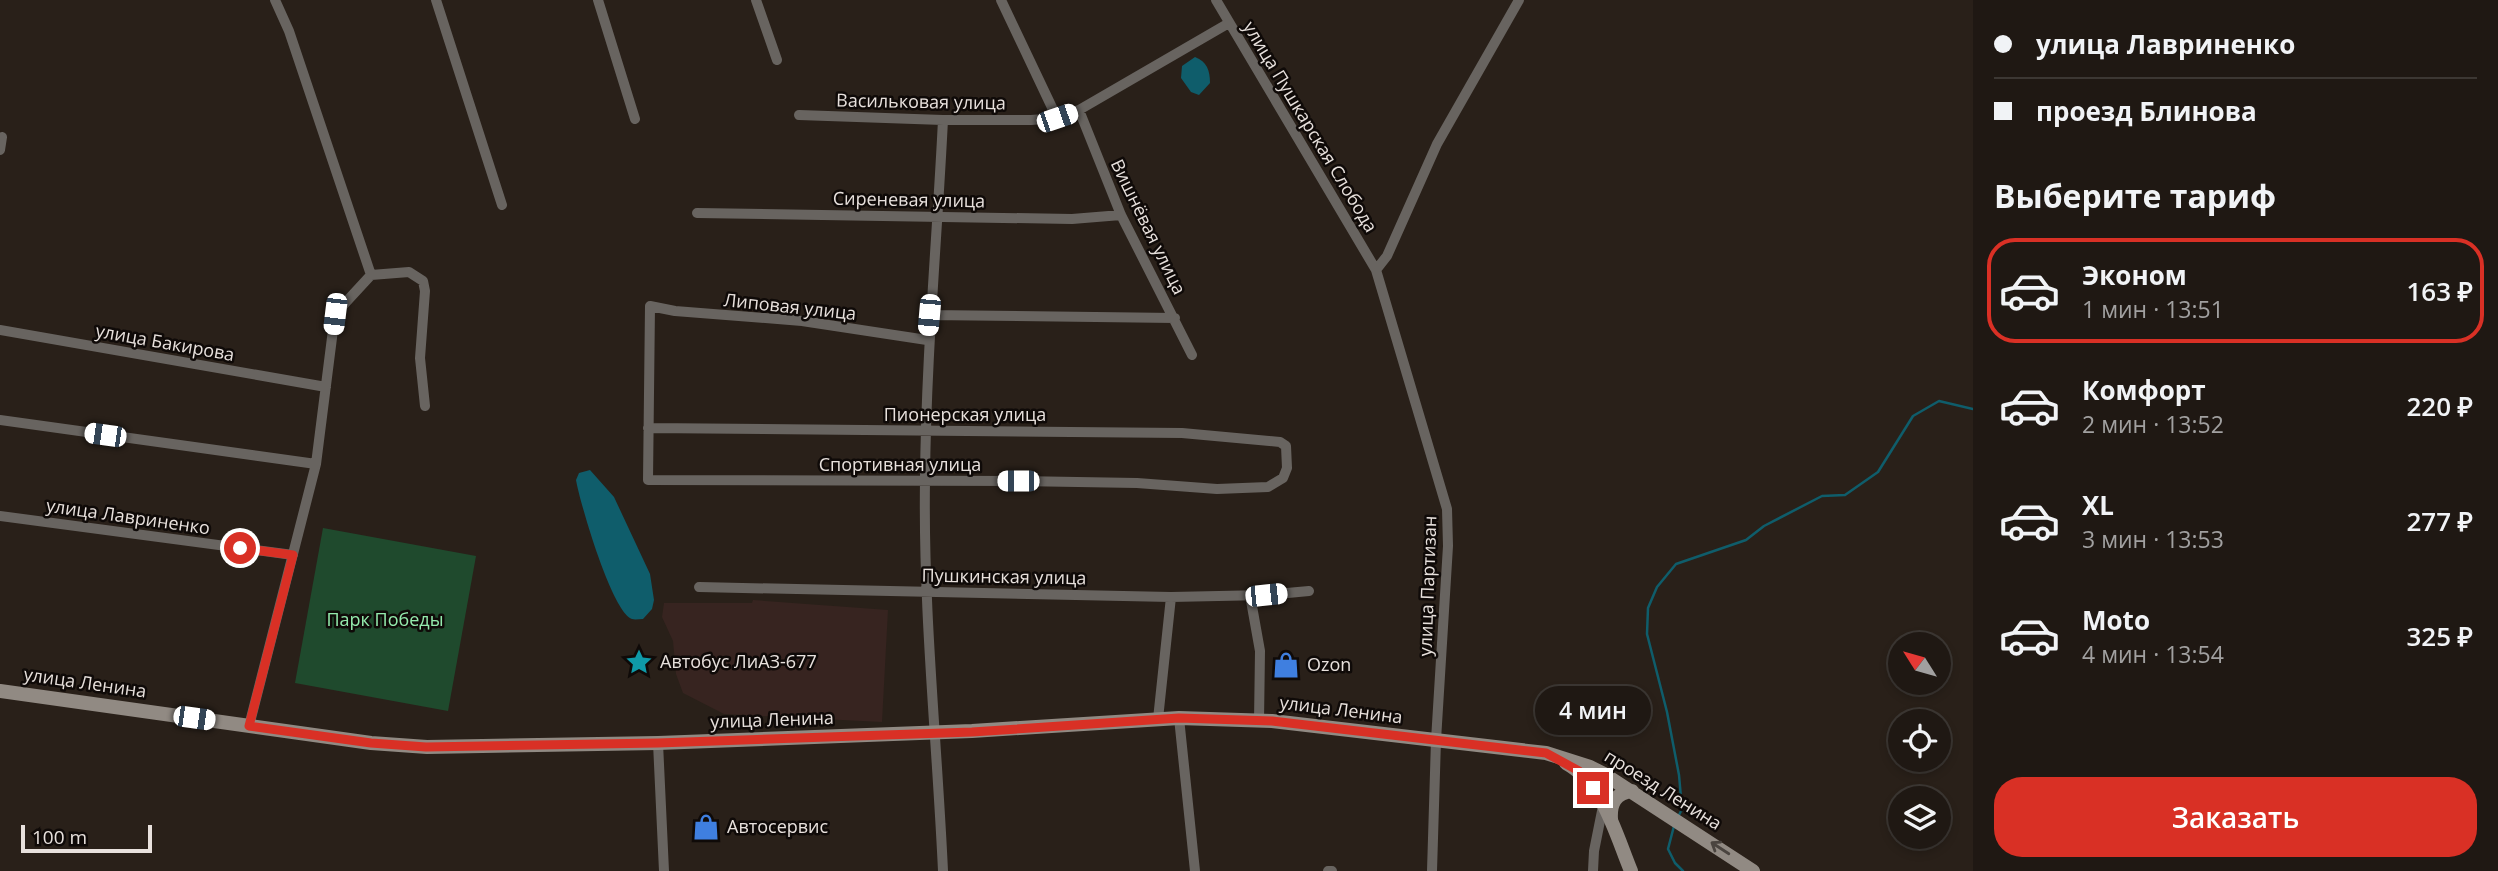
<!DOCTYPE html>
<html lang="ru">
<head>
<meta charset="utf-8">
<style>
	:root { --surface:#1f1813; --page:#2c2521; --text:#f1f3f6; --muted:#a1a0a0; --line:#3c3733; --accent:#d93025 }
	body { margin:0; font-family:"Open Sans",sans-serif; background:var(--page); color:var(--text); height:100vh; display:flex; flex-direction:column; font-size:26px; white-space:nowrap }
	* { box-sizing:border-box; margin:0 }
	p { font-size:23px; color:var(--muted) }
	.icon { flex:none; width:38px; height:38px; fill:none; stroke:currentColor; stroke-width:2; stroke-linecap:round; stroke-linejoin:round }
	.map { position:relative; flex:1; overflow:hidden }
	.panel { display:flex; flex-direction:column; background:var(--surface); width:525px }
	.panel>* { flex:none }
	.hud { display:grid; align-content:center; height:154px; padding:0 21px; background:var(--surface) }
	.needle { width:46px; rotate:307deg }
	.fabs { position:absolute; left:1888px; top:632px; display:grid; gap:14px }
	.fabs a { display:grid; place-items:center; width:63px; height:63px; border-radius:50%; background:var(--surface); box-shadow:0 4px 10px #0003,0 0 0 2px var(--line); font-size:35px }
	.scale { position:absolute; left:21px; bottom:18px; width:131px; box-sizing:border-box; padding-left:7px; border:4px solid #e8e1dd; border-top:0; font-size:19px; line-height:24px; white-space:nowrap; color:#e8e1dd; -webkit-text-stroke:5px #0f0a08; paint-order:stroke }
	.end { position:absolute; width:32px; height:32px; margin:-16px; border:9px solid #d93025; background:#fff; box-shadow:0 0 0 4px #fff }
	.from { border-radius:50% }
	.bubble { position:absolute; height:49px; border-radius:24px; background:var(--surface); box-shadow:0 4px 10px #0003,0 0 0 2px var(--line); font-size:23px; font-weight:600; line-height:49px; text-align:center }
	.car { position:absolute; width:21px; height:42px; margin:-21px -10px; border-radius:9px; box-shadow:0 0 5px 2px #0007; background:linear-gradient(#fff 24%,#345 0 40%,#fff 0 76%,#345 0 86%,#fff 0) }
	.hud b { display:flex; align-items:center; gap:24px; height:66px; font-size:26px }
	.hud b+b { border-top:2px solid var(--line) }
	.hud i { width:18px; height:18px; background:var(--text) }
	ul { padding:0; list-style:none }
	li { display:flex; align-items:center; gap:21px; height:105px; margin:0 14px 10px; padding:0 7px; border:4px solid transparent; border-radius:28px }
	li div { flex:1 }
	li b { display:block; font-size:26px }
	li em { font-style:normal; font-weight:600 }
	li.active { border-color:var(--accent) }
	li>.icon { width:63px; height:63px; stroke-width:1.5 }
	h2 { padding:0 21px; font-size:32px; line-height:84px }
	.button { display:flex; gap:14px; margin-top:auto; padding:14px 21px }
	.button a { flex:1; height:80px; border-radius:28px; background:var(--accent); color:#fff; font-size:28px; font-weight:600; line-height:80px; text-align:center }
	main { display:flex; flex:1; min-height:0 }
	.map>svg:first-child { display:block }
</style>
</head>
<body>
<main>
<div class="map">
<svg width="1973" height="871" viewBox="0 0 1973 871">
	<rect width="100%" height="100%" fill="#292019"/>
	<path fill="#372420" d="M753,600L888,610L882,722L724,714L683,693L676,674L673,641L662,617L664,603H752Z"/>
	<path fill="#1f4a2d" d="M323,528L476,556L448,711L295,683Z"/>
	<path fill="#0f5d6b" d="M1195,57C1207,62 1210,70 1210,83L1199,95L1191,92L1181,78L1182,66Z
		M590,470L614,497L650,574L654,600L652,609L643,619C639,619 635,620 632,619C612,612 580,503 576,480L579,473Z"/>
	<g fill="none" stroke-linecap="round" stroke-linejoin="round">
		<path stroke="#0f5d6b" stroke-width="2.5" d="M1678,817L1682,809L1679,775L1667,712L1647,634L1648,608L1657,587L1676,564L1746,540L1764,526L1822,496L1845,495L1878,472L1913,416L1939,401L1973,409
			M1674,826L1668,849L1675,863L1683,871"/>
		<path stroke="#686460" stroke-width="10" d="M436,0L502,205
			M598,0L635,119
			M756,0L777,60
			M1001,0L1057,118
			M1216,0L1376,270L1447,509L1448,546L1436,740L1432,871
			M1079,110L1121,215L1192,355
			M799,115L943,120H1031L1057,118L1079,110L1229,23
			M943,120C937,240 926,359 925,480C923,610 937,741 943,871
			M0,150L2,137
			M697,213L1072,219L1121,215
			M1376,270L1387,256L1437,144L1519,0
			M371,275L409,272L423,281L425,291L420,358L425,406
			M929,315L1175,318
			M0,330L326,387
			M0,420L316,464
			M648,428L1182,433L1280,442L1286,446L1287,468L1283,478L1268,487L1217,489L1137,483L1018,481L648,480L650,306L675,311L802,321L927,340
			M0,516L293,555
			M699,587L1171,597L1266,595L1309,591
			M1250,595L1260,651L1259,721
			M1179,718L1195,871
			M1158,719L1171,597
			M249,726L316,464L335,314L371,275L289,31L275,0
			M658,743L664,871
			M1328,871H1332
			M1593,871L1594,851L1603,806"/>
		<path stroke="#918a83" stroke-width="14" d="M0,691L371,743L427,747L658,743L972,731L1179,718L1272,721L1546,753L1590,767L1604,774L1753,871
			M1566,763C1603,783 1616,835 1631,871
			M1611,819C1610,804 1615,793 1632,791"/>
	</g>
	<defs><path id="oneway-shaft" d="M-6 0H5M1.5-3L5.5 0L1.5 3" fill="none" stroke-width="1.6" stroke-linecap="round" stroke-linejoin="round" transform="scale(1.75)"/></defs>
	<use stroke="#4a443f" href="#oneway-shaft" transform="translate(1720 848) rotate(-147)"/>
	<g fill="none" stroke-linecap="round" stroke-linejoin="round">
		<path stroke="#d93025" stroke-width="9" d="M240,548L293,555L249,726L371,743L426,747L658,743L972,732L1179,718L1272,721L1546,753L1579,771L1593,788"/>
	</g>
	<defs>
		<g id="sight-bare" transform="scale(2.1)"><path d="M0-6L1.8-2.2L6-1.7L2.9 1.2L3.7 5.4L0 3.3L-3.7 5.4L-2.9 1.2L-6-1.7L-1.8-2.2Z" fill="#0f9aa8" stroke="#0f0a08" stroke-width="2.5" paint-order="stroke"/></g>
		<g id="shop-bare" transform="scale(2.1)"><path d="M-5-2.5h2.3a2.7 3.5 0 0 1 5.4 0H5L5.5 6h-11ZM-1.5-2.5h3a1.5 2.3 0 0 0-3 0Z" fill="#3f7fe0" stroke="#0f0a08" stroke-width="2.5" paint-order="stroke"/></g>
	</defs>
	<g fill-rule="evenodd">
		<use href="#sight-bare" x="639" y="662"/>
		<use href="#shop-bare" x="1286" y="665"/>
		<use href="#shop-bare" x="706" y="827"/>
	</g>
	<g text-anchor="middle" stroke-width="5" stroke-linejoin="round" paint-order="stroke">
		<g font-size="18" fill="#e8e1dd" stroke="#0f0a08">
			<text transform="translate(921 102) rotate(1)" y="6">Васильковая улица</text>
			<text transform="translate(1310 127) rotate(59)" y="6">улица Пушкарская Слобода</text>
			<text transform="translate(909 200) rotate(1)" y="6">Сиреневая улица</text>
			<text transform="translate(1148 227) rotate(64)" y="6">Вишнёвая улица</text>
			<text transform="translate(790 307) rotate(6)" y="6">Липовая улица</text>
			<text transform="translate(165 343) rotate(10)" y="6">улица Бакирова</text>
			<text x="965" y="421">Пионерская улица</text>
			<text x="900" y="471">Спортивная улица</text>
			<text transform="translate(128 517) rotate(8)" y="6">улица Лавриненко</text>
			<text transform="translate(1004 577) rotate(1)" y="6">Пушкинская улица</text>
			<text transform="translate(1428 586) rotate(-88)" y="6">улица Партизан</text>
			<text transform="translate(85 683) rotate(8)" y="6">улица Ленина</text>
			<text transform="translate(1341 710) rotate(7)" y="6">улица Ленина</text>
			<text transform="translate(772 720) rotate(-2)" y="6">улица Ленина</text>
			<text transform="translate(1663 790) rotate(32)" y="6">проезд Ленина</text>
		</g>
		<g font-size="18" fill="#94ebad" stroke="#0f0a08">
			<text x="385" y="626">Парк Победы</text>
		</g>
		<g font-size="18" fill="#e8e1dd" stroke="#0f0a08" text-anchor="start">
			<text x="660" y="668">Автобус ЛиАЗ-677</text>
			<text x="1307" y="671">Ozon</text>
			<text x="727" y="833">Автосервис</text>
		</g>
	</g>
</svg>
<div class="fabs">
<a><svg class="needle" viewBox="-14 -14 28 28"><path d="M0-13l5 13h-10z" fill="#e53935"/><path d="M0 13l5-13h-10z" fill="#a1a0a0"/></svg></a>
<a><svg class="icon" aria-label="locate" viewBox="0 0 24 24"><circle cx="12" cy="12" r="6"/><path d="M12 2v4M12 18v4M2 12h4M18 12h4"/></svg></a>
<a><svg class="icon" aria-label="layers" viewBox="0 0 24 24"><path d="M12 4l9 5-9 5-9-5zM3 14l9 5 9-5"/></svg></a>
</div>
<div class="scale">100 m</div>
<i class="end from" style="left:240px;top:548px"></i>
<i class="end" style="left:1593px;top:788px"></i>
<div class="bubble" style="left:1535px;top:686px;width:116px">4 мин</div>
<i class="car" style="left:1057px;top:118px;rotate:71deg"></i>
<i class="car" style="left:335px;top:314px;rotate:187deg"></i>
<i class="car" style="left:929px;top:315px;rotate:185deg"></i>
<i class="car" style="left:105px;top:435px;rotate:278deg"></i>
<i class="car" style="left:1018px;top:481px;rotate:270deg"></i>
<i class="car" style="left:1266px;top:595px;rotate:84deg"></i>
<i class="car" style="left:194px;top:718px;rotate:98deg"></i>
</div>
<section class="panel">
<div class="hud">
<b><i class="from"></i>улица Лавриненко</b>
<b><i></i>проезд Блинова</b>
</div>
<h2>Выберите тариф</h2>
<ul>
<li class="active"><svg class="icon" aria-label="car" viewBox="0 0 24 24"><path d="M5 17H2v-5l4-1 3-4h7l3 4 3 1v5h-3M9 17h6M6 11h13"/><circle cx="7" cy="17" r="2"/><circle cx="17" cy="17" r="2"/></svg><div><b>Эконом</b><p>1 мин · 13:51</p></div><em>163 ₽</em></li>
<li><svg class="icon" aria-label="car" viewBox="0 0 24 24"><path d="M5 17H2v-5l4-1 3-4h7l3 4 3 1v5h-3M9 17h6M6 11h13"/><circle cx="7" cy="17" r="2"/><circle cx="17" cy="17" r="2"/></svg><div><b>Комфорт</b><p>2 мин · 13:52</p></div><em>220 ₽</em></li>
<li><svg class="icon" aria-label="car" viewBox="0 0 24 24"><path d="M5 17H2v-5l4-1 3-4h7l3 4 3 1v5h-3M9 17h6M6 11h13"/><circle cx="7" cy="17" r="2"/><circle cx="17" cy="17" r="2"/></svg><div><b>XL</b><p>3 мин · 13:53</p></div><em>277 ₽</em></li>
<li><svg class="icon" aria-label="car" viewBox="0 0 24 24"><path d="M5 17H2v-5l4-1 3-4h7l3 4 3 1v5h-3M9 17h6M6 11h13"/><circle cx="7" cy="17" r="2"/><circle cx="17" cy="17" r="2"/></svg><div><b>Moto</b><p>4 мин · 13:54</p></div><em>325 ₽</em></li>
</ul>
<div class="button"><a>Заказать</a></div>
</section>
</main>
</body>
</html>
